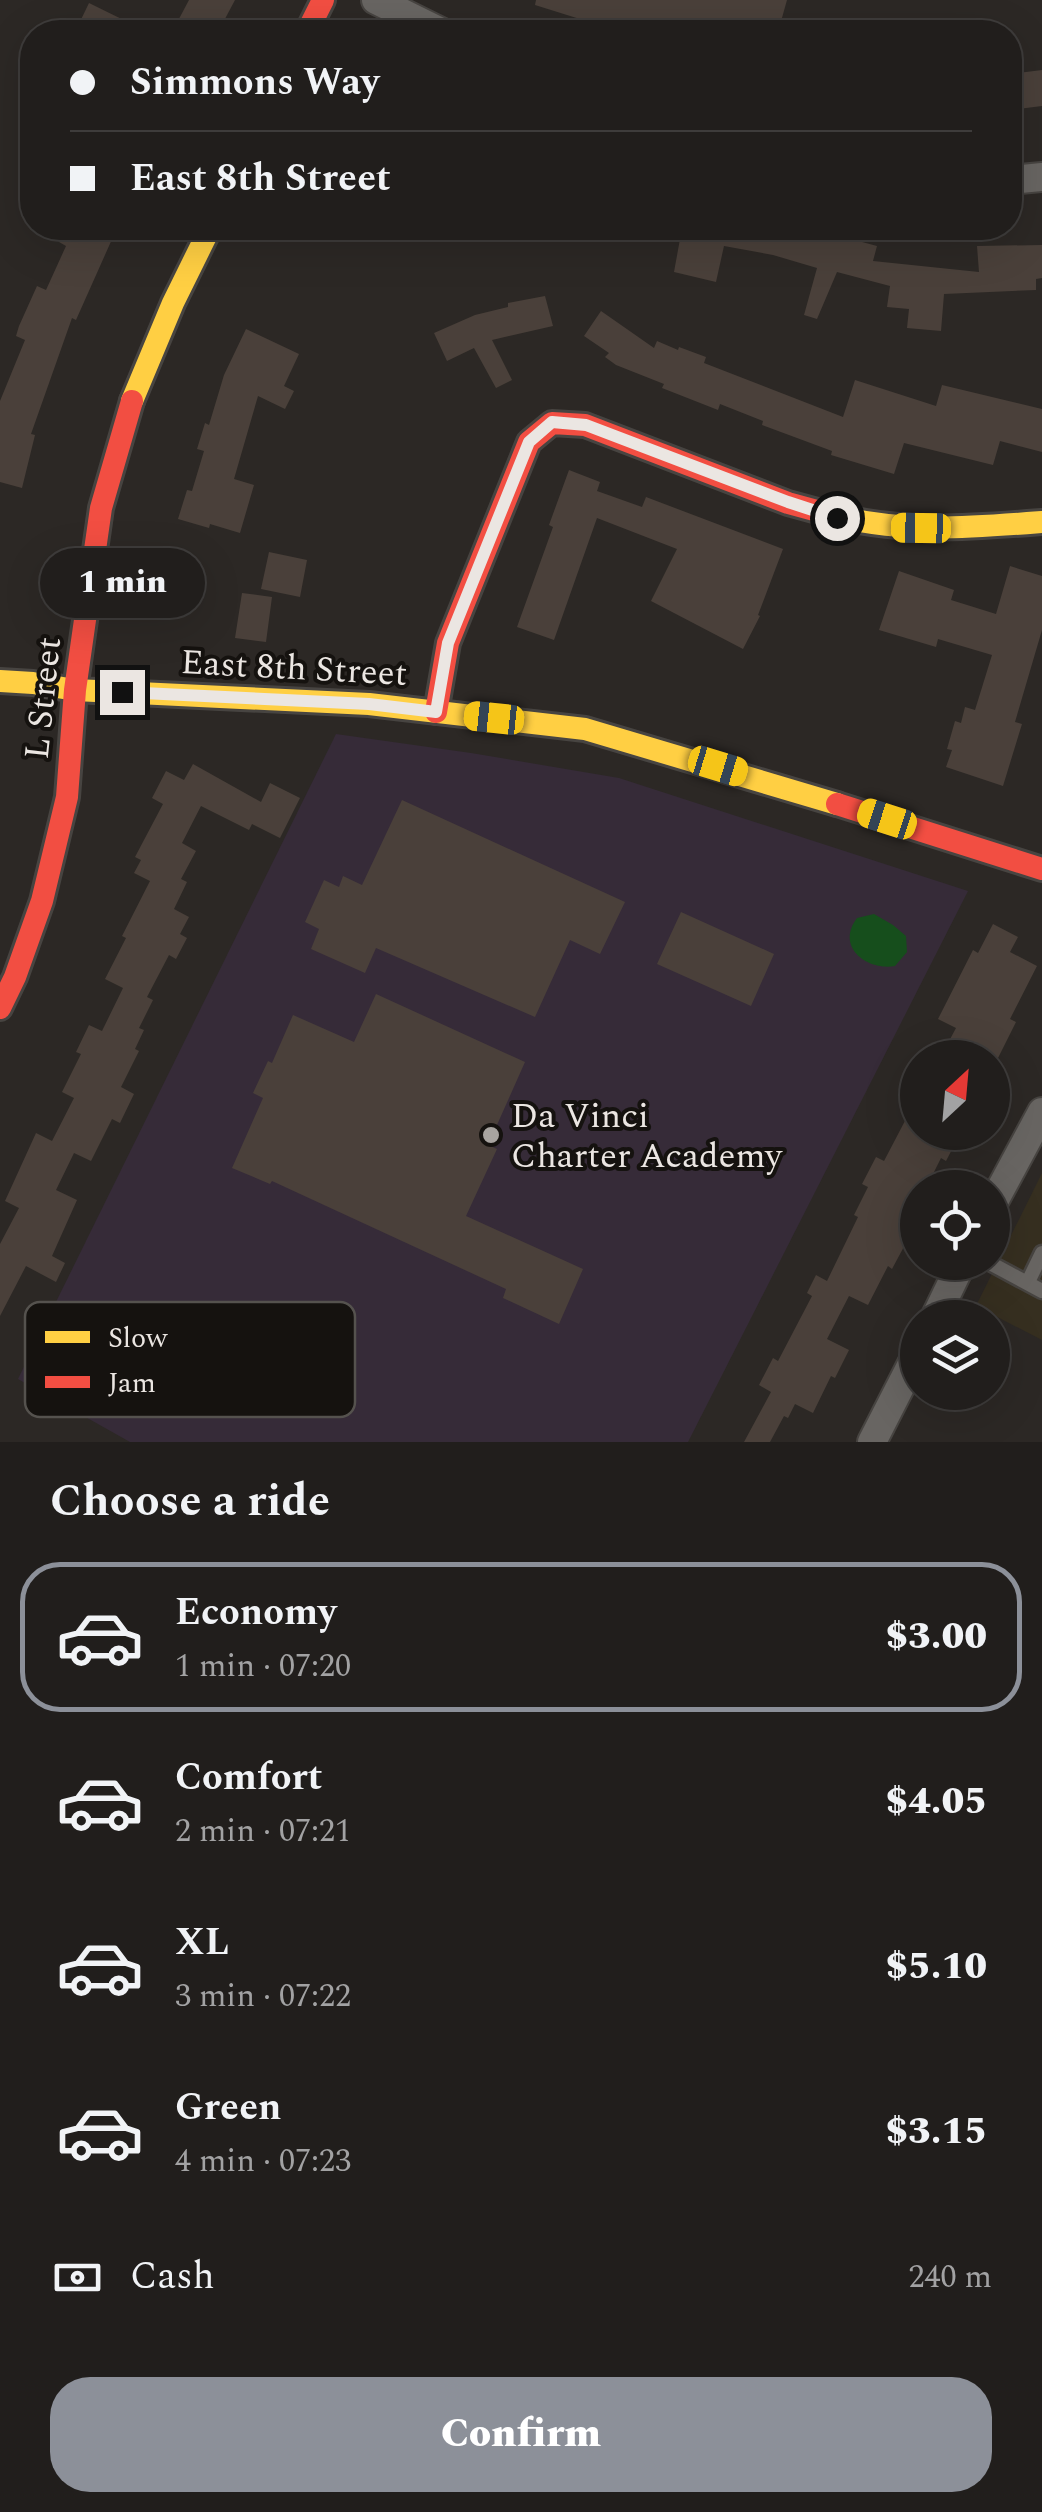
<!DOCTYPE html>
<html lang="en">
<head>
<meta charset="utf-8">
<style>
	:root { --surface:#211e1c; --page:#292725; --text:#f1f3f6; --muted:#a2a2a3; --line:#3e3c3b; --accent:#8c9099 }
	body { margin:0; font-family:Spectral,serif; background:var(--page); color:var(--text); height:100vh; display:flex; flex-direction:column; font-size:38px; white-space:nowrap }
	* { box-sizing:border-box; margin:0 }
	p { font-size:32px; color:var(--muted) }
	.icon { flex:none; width:55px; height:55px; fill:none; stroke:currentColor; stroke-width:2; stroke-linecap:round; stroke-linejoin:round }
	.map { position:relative; height:1442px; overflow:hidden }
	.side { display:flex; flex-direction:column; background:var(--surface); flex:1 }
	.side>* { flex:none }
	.top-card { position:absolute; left:20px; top:20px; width:1002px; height:220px; border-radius:40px; box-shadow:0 10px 40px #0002,0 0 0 2px var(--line); display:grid; align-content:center; height:220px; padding:0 50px; background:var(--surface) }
	.needle { width:65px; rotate:26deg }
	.fabs { position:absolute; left:900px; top:1040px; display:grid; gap:20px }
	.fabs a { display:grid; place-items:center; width:110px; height:110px; border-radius:50%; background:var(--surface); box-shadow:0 10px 40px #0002,0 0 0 2px var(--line); font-size:50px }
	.end { position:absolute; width:45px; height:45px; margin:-22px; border:12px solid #ebe6e2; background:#111; box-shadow:0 0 0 5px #111 }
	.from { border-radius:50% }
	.bubble { position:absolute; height:70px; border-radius:35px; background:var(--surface); box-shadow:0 10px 40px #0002,0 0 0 2px var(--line); font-size:32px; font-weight:800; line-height:70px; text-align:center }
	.car { position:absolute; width:30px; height:60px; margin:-30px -15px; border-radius:12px; box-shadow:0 0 8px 2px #0007; background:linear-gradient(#f5c518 24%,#345 0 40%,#f5c518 0 76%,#345 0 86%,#f5c518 0) }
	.top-card b { display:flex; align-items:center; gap:35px; height:95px; font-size:38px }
	.top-card b+b { border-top:2px solid var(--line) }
	.top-card i { width:25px; height:25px; background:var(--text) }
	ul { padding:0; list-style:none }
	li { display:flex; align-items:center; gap:30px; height:150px; margin:0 20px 15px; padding:0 30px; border:5px solid transparent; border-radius:40px }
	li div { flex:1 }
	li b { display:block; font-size:38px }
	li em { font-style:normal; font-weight:800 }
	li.on { border-color:var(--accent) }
	li>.icon { width:90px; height:90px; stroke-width:1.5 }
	h2 { padding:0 50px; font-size:45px; line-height:120px }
	.pay { display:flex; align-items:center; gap:25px; height:110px; padding:0 50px; font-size:38px }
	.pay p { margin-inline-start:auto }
	.action { display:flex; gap:20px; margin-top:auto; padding:20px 50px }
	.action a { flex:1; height:115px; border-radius:40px; background:var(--accent); color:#fff; font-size:40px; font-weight:800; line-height:115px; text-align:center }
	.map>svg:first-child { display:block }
</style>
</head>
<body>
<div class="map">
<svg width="1042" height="1442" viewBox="0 0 1042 1442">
	<rect width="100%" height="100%" fill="#2c2825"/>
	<path fill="#362f20" d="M1042,1173V1340L976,1306Z"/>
	<path fill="#362b38" d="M336,734L471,753L619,778L968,891L688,1442H130L18,1379Z"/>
	<path fill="#164e1c" d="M874,914L893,925L906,936L907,952L895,966C867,971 835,947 857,918Z"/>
	<path fill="#4a403a" d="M189,0H235L218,32H172Z
		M536,0H787L778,32H648L631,28L630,32H597L599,25L535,5Z
		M89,3L148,32H75Z
		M1042,70V106L1010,110V74Z
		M66,228H117L76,320L72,318L31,434L35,435L22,488L0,482V401L25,340L16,336L19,326L37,286L46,290L66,246L59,242Z
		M682,228H810L877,246L873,261L979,272L977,246L1042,245V278L1036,279V290L944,294L941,331L907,328L909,309L887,307L890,286L837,272L817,319L804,315L817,268L773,255L724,246L716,282L674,272Z
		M545,296L553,326L492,340L512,380L496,388L474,348L447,361L434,333L475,315L508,307V303Z
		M601,311L654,348L657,341L678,350L679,347L706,357L704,363L843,417L855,380L936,406L942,385L1042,409V452L1000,441L993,465L904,443L894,474L831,455L832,451L762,425L763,421L720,404L718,410L662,388L664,384L616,365L605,357L609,353L584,336Z
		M246,329L299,354L284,386L294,391L285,409L258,396L234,479L254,485L240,533L210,524L209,528L178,519L187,490L192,491L204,451L197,449L205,423L209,425L224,375Z
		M569,470L600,482L597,491L642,507L646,497L783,549L758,615L760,616L743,649L651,601L677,549L597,518L554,640L517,627L553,527L549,525Z
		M269,552L307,560L300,597L261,589Z
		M1010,566L1042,576V630L1015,722L1022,724L1003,786L946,767L952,750L947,749L955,721L961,723L965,707L975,710L992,655L938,639L936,647L879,630L899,571L954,590L951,600L996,614Z
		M242,593L272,597L266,642L235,638Z
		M193,764L261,802L270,783L300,798L280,838L252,824L249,830L201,806L182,843L196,851L181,879L187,882L174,909L189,917L180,934L187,938L176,959L169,955L147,997L153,1000L139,1028L144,1030L135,1049L139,1051L121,1087L134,1094L120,1123L112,1119L91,1161L74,1153L56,1190L77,1200L52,1256L65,1263L56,1282L26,1266L0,1316V1244L19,1208L5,1201L36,1133L52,1141L74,1098L62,1092L81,1054L76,1052L89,1025L102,1031L123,988L105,979L126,938L122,936L150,881L134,873L141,860L135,857L163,804L152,798L166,771L184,780Z
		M402,800L625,902L600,954L570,940L535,1017L376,948L365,973L311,949L319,929L305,922L324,880L339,887L343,876L362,885Z
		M681,912L774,954L751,1006L657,964Z
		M993,924L1018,937L1010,952L1037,966L1010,1019L1016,1022L998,1058H940L956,1028L938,1019L973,950L978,953Z
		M376,994L525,1062L488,1145L497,1149L466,1216L583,1269L559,1324L503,1298L506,1289L272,1181L270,1184L232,1168L263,1098L253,1093L268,1061L272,1063L293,1015L354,1042Z
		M918,1096V1132H961L946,1161L941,1158L926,1188H918V1204L900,1238L907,1241L892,1269L888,1266L868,1305L849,1296L827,1339L849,1350L835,1378L831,1376L813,1413L795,1404L788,1418L784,1416L770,1442H744L771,1392L759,1385L773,1358L778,1361L812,1296L807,1293L816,1275L827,1281L858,1217L854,1215L868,1187L862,1184L876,1157L884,1161Z"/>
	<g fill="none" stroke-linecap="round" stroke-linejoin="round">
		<g stroke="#474441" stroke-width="19">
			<path id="lane" d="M988,1262L1042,1291
				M1028,1282L1042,1253"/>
		</g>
		<g stroke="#474441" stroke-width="32">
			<path id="street" d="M376,0L441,32
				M1010,180L1042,177
				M992,1205L1042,1112
				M935,1318L962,1262
				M872,1442L918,1352"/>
		</g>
		<g stroke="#474441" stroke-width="28">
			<path id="slow" d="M132,401L173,303L210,228
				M821,512C896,534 966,528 1042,522
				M0,681L33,683L75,690L369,704L585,729L837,804"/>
		</g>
		<g stroke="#474441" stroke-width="28">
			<path id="jam" d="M307,32L323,0
				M436,712L448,643L529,442L552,423L585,425L788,503L821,512
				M837,804L1042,869
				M0,1008L15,977L42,901L67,797L75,690L101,508L132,401"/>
		</g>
		<use href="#lane" stroke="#686562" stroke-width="14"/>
		<use href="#street" stroke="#686562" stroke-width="28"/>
		<use href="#slow" stroke="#ffcf43" stroke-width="22"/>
		<use href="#jam" stroke="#f24e42" stroke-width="22"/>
	</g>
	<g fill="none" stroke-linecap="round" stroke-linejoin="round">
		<path stroke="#ebe6e2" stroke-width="12" d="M122,692L369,704L436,712L448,643L529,442L552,422L586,425L788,502L837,518"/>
	</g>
	<circle fill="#a8a4a0" stroke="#15120f" stroke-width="4" cx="491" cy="1135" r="10"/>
	<g text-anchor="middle" stroke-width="8" stroke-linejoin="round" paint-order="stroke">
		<g font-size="35" fill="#ebe6e2" stroke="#15120f">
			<text transform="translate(294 667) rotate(3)" y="12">East 8th Street</text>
			<text transform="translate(42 698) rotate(-84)" y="12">L Street</text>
		</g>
		<g font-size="35" fill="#ebe6e2" stroke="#15120f" text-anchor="start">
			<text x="511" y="1127">Da Vinci<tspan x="511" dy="40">Charter Academy</tspan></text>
		</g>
	</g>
	<rect x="25" y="1302" width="330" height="115" rx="15" fill="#15120f" stroke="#55524e" stroke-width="2.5"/>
	<rect x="45" y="1331" width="45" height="12" fill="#ffcf43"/>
	<rect x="45" y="1376" width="45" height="12" fill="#f24e42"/>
	<g font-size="28" fill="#ebe6e2">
		<text x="108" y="1347">Slow</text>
		<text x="108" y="1392">Jam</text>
	</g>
</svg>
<div class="fabs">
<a><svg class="needle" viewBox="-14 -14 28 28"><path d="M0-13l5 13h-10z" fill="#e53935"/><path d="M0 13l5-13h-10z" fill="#a2a2a3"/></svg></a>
<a><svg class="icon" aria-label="locate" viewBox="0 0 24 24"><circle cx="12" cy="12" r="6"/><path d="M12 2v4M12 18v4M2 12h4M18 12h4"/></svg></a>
<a><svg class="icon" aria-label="layers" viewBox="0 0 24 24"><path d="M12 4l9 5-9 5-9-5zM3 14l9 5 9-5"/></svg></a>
</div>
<i class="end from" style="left:837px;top:518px"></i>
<i class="end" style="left:122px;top:692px"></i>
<div class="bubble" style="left:40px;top:548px;width:165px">1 min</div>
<i class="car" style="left:921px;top:528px;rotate:271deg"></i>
<i class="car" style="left:494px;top:718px;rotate:276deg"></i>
<i class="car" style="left:718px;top:766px;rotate:107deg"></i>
<i class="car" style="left:887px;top:819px;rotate:288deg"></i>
<div class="top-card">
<b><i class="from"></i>Simmons Way</b>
<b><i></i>East 8th Street</b>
</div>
</div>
<section class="side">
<h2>Choose a ride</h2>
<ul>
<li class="on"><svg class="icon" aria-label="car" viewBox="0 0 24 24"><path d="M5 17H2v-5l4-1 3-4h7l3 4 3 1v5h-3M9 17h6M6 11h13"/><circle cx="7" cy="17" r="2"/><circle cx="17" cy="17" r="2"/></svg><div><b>Economy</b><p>1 min · 07:20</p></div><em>$3.00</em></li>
<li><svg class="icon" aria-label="car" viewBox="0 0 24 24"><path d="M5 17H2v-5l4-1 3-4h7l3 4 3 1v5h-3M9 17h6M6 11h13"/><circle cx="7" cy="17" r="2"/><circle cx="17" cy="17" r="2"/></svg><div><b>Comfort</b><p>2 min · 07:21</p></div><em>$4.05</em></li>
<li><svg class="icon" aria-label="car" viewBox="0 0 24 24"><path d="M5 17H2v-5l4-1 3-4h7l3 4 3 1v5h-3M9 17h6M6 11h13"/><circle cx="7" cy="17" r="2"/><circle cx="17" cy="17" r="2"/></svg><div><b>XL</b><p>3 min · 07:22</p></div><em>$5.10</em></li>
<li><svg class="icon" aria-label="car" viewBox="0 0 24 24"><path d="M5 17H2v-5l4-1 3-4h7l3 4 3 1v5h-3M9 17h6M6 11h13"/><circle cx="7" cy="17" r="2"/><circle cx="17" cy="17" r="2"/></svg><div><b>Green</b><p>4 min · 07:23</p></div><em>$3.15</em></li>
</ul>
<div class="pay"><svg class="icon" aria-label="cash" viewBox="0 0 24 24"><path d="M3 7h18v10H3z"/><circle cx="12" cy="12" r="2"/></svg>Cash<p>240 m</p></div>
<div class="action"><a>Confirm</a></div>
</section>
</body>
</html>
